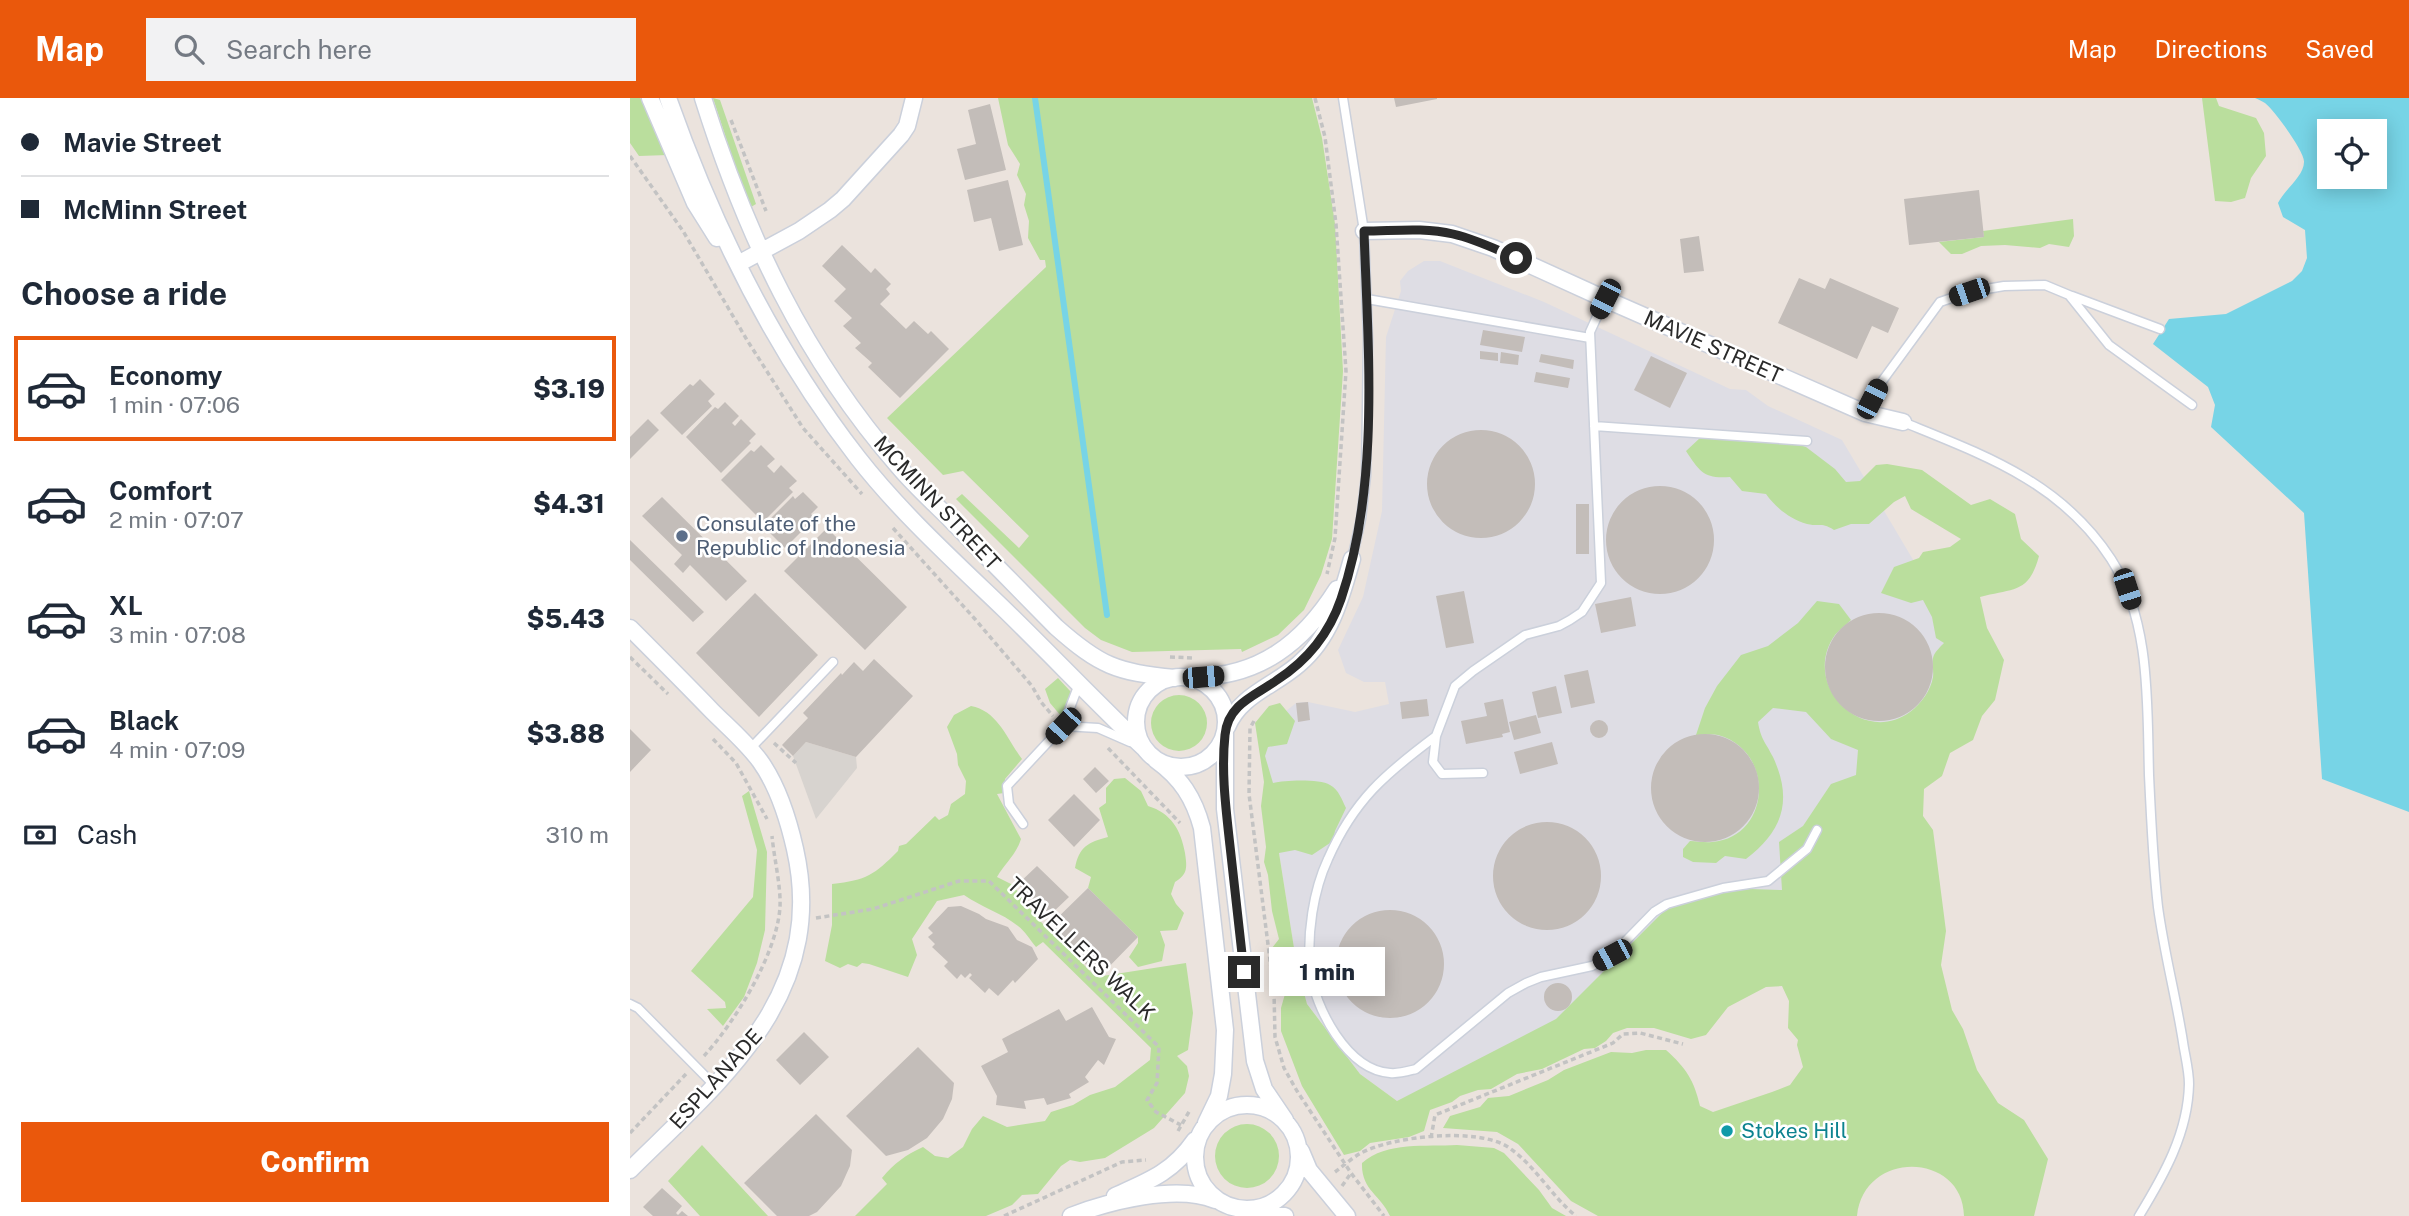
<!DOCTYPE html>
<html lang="en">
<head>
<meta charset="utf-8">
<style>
	:root { --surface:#fff; --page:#f2f2f3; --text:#1f2937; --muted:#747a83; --line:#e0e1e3; --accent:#ea580c }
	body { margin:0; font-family:"Public Sans",sans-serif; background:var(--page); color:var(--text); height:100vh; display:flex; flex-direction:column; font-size:26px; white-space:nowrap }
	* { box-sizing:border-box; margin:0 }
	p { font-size:23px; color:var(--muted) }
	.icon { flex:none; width:38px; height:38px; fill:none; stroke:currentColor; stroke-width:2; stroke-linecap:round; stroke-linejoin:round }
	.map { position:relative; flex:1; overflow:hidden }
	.panel { display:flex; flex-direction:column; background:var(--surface); width:630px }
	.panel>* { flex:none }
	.hud { display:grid; align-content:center; height:154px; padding:0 21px; background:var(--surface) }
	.fabs { position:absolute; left:1687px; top:21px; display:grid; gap:14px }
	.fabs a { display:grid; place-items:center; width:70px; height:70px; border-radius:0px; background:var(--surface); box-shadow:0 4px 18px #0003; font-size:35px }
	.end { position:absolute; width:32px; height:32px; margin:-16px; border:9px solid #2a2a2a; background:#fff; box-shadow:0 0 0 4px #fff }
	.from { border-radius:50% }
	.bubble { position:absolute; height:49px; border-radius:0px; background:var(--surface); box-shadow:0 4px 18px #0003; font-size:23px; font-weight:800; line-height:49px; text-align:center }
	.car { position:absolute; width:21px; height:42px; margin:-21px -10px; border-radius:9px; box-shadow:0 0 5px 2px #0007; background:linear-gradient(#222 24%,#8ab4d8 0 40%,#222 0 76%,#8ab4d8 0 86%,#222 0) }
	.hud b { display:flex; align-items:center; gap:24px; height:66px; font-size:26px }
	.hud b+b { border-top:2px solid var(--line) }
	.hud i { width:18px; height:18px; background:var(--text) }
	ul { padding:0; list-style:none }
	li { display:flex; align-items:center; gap:21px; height:105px; margin:0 14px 10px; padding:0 7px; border:4px solid transparent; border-radius:0px }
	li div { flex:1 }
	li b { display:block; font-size:26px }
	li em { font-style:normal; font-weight:800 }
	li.on { border-color:var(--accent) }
	li>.icon { width:63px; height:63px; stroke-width:1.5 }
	h2 { padding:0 21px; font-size:32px; line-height:84px }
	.pay { display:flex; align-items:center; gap:18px; height:77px; padding:0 21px; font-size:26px }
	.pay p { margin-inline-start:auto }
	.action { display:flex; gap:14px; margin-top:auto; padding:14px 21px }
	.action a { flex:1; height:80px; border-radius:0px; background:var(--accent); color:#fff; font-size:28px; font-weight:800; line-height:80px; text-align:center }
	header { display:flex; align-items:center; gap:42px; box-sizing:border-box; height:98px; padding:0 35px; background:var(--accent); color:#fff }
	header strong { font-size:33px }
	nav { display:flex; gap:38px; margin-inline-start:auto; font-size:24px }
	.search { width:490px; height:63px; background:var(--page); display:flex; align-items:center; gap:18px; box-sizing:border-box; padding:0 24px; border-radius:0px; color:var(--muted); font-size:26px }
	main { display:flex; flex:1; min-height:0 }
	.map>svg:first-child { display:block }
</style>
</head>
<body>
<header>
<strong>Map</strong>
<div class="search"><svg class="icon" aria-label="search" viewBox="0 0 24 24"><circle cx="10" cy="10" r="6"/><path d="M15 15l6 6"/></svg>Search here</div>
<nav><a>Map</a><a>Directions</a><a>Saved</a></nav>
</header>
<main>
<section class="panel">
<div class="hud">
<b><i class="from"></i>Mavie Street</b>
<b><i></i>McMinn Street</b>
</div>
<h2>Choose a ride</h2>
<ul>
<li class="on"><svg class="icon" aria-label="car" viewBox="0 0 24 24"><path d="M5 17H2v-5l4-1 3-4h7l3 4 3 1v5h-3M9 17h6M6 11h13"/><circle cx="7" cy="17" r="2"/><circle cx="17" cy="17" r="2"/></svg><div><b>Economy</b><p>1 min · 07:06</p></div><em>$3.19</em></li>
<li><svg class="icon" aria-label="car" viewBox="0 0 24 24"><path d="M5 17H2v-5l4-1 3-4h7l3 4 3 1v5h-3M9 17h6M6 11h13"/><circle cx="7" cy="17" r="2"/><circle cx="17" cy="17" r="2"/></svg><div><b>Comfort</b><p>2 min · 07:07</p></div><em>$4.31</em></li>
<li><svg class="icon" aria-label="car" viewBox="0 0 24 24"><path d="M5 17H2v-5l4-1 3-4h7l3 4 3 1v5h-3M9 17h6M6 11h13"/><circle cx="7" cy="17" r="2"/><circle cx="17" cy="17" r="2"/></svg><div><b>XL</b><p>3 min · 07:08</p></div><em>$5.43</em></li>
<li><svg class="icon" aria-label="car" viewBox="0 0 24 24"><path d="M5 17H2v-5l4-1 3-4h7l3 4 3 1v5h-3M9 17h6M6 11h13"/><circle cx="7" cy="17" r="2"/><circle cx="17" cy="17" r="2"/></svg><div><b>Black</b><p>4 min · 07:09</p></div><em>$3.88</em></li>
</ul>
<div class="pay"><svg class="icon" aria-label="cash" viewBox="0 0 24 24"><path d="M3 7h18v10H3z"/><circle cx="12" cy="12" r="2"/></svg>Cash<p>310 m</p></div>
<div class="action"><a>Confirm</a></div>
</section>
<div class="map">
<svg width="1779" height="1118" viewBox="0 0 1779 1118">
	<rect width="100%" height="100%" fill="#ebe3dd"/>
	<path fill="#dedde4" d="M794,163H810L914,204L1100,291L1116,292L1138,308L1212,342L1355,583L1153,798L933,923L767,1003L730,976L677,906L667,869L630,634L666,605L678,604L725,614L759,606L755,584H734L716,575L708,552L733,499L752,413L756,239L771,193L770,183L778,173Z"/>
	<path fill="#bade9d" d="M0,0H10L18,11L38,57L9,58L0,45Z
		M83,0L90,2L126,106L121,109L107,74Z
		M368,0H682L692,40L705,126L713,273L702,441L691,477L674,512L648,537L612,554L611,551L502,554L471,542L455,530L326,401L332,396L389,450L399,438L333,373L313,377L257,320L416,169L415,162H410L398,140L399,123L394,107L396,96L387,77L390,66L378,47Z
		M1572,0H1586L1589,8L1626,20L1634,35L1636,58L1621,80L1615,100L1601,104L1585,103Z
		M1443,121L1444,138L1439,149L1419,146L1410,150L1375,147L1351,148L1332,156H1321L1309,144L1354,139L1353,133Z
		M1070,340H1122L1140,345H1164L1176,349L1205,371L1216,384L1230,383L1246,367L1257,366L1292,372L1341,407L1360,401L1385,416L1391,441L1409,458C1399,496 1383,490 1350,499L1357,530L1374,562L1365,602L1352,618L1343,642L1320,655L1312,678L1294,691L1293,718L1303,732L1316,833L1311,867L1322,912L1333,931L1347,972L1368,1005L1394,1022L1418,1061L1404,1118H1334C1333,1054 1234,1051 1227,1118H968L941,1103L888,1046L867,1034L813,1030L820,1018L850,1009L858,1000L879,998L918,982L934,972L981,954L1002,955L1016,952H1036C1056,970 1064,982 1070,1008L1083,1014L1142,994L1160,987L1173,969L1167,947L1168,942L1158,930L1159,903L1152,888L1136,889L1098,909L1076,937L1061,941L1024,930H997L983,935L976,943L965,950L954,951L912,971L887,976L861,991L848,992L830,998L822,1004L800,1012L794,1033L779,1039L740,1045L730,1053L714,1057L672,988L651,933V910L657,889L653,870L646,861L642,850L649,841L642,813L638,777L634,764L636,749L631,708L634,684L625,625L639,608L650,605L665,623L657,646L638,649L635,658L643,685C656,682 690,681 700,687C709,692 712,702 716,710L705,733L703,743L682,757L665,752L649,755L667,869L677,906L730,976L767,1003L926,921L1040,807L1075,796L1120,791L1152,792L1149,744L1173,728L1201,686L1226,677L1228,652L1201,641L1176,614L1143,610L1128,624C1131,642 1135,643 1143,659C1163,702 1153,733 1116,761L1095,758L1086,765L1063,764L1053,759V751L1060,743C1067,743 1075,745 1082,744C1142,739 1145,652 1088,637C1081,636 1073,637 1066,637L1075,610L1087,588L1111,557L1138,548L1168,525L1187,503L1209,506L1221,522C1216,527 1209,532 1205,537C1170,586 1232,649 1280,614C1291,606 1301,592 1303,579C1304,572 1301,563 1304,557C1306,553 1311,548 1314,545L1306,540L1302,519L1293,502L1281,505L1251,495L1264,469L1289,460L1293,454L1320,449L1331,441L1281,411L1275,398L1264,404L1239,426H1221L1204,432C1191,424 1190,429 1177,426C1160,421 1146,410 1136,396L1112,393L1100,379C1074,381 1070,374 1056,353Z
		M428,580L441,594L439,608L431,618L420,605L415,591Z
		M521 625a28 28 0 1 1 56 0a28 28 0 1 1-56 0Z
		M341,608C368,613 377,641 392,661L375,681L374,695L367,696L391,741C386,757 375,765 367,779L383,787L406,819L466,879L556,865L563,915L558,952L547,958L557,968L559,978L555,995L524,1030L475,1060L450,1064L440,1062L431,1068L408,1096L392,1097L382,1107L356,1118H225L257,1086L252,1080C264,1065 276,1057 293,1049L305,1058L318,1060L333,1049L342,1031L353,1018L377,1029L415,1023L421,1014L443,1007L460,997L485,989L520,962L521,950L413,844L406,849C400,842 395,833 388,828C372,815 351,809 334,797L307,803L282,841L287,857L278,879L239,866L232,865L227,869L218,866L210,870L195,863L202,827V786C237,782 244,777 268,753L269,748L276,746L305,718L309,722L318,717L321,706L335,696L336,683L328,667L327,656L317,629L324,617Z
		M495,680L511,693L518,708C541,715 551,732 555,755C557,769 558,776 545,784L541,796L546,806L554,815L547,832L530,833L535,847L532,863L508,869L499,859L508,845V839L458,790L461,779L445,770C449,749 458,744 478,739L469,710L476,705V690L484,681Z
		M119,693L137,754L135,832L127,865L114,899L93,928L77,911L96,910L95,904L61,873L123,799L127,752L112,698Z
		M585 1058a32 32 0 1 1 64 0a32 32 0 1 1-64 0Z
		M72,1047L138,1118H70L38,1083Z
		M827,1047L864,1050L874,1055L909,1092L922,1110L936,1118H760C751,1097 731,1092 732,1065C757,1043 796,1049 827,1047Z"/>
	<path fill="#d7d3cf" d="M176,644L226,659L227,670L186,721L163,658Z"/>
	<path fill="#77d4e6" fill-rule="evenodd" d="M1625,0H1779V714L1692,681L1674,415L1581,329L1585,307L1578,289L1523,246L1539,221L1596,216L1662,183L1672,173L1677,160L1675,132L1653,119L1648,105C1655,91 1674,78 1674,64C1675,54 1644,12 1635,5C1632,3 1629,2 1625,0ZM1699,33H1745V79H1699Z"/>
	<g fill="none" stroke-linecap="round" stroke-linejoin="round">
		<path stroke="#77d4e6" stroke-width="6" d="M405,0L477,517"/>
	</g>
	<path fill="#c3bdb9" d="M764,0H807V1L766,9Z
		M360,6L376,72L335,82L327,51L346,46L338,12Z
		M378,82L393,147L369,153L361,120L344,124L337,92Z
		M1349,92L1354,139L1279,147L1274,101Z
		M1069,138L1074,173L1054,175L1050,141Z
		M212,147L241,175L245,170L261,186L256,191L260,196L250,206L276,231L284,223L298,236L301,233L319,251L270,300L238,269L242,265L225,250L231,245L213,228L222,220L204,203L216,191L192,168Z
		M1169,180L1195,191L1200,180L1269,210L1258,235L1242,228L1227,261L1148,225Z
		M853,232L895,239L892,254L850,247Z
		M850,253L868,255V263L850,261Z
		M871,254L889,257L888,267L870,265Z
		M911,256L944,262L943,271L909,264Z
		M1021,258L1057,275L1040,310L1004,292Z
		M906,274L940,280L938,290L904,284Z
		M70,281L85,296L78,303L82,308L52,337L30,315L60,286L63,288Z
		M95,304L109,318L102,325L105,328L111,321L126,336L119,343L121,345L91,375L56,339L85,309L88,311Z
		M18,321L29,332L0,361V339Z
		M797 386a54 54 0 1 1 108 0a54 54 0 1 1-108 0Z
		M131,347L145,361L137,368L144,375L151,367L167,383L159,390L163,394L133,424L91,382L121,352L124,354Z
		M976 442a54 54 0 1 1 108 0a54 54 0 1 1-108 0Z
		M173,394L188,409L181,416L185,420L155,450L133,428L163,398L165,401Z
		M32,399L117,483L96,503L60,467L53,475L44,466L52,457L12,418Z
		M946,406H959V456H946Z
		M197,430L277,509L235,552L154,473Z
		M0,442L74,514L63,524L0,462Z
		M834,493L844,545L816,550L806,498Z
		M125,495L188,557L129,619L66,555Z
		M1001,499L1006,528L971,535L965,506Z
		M1195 569a54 54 0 1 1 108 0a54 54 0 1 1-108 0Z
		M244,561L283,598L226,659L176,644L163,658L152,647L178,620L173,615L211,575L212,577L224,564L233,573Z
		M958,572L965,605L941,610L934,577Z
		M926,588L932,615L908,620L902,594Z
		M797,601L799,618L772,621L770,604Z
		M873,601L880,634L872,636L873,639L836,646L831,623L857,618L854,605Z
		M678,604L680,622L668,624L666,605Z
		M906,617L911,635L884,642L879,624Z
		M960 631a9 9 0 1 1 18 0a9 9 0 1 1-18 0Z
		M0,631L21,652L0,674Z
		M1021 690a54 54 0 1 1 108 0a54 54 0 1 1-108 0Z
		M922,644L928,666L890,676L884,654Z
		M465,669L479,683L466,695L453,681Z
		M444,696L470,722L444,749L418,722Z
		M863 778a54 54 0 1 1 108 0a54 54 0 1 1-108 0Z
		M407,768L439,799L420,817L388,786Z
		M458,790L508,839L469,879L418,829Z
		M331,808L349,816L356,821L378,829L387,842L402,849L408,861L385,885L383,882L368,898L359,890L355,895L339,880L342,877L340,875L335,880L331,876L327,881L314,868L318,864L302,849L305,846L298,839L303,835L298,830L318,809Z
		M706 866a54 54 0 1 1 108 0a54 54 0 1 1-108 0Z
		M914 899a14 14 0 1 1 28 0a14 14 0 1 1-28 0Z
		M462,909L479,939L486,941L474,967L468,962L455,979L459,984L439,996L441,1000L417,1007L414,1000L394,1003L396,1011L366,1007L367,998L351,968L378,954L372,941L429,911L436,923Z
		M174,934L199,959L170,987L146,962Z
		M288,949L324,985L322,1001L313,1021L297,1040L278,1052L256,1058L216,1018Z
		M186,1016L222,1052L220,1068L211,1088L187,1114L179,1118H147L114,1085Z
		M32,1090L52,1108L46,1115L48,1117L52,1113L58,1118H23L13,1109Z"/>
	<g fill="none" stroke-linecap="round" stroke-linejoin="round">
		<g stroke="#cbd0db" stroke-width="11">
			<path id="service" d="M713,0L734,133L738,242L736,378L731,421L722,461
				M1442,198L1530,231
				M737,201L960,240
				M1235,315L1250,286L1310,204L1339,194L1374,188L1415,187L1439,197L1479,247L1562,307
				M1273,324C1354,357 1431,384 1481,461C1521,523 1517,606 1519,677C1521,721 1523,765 1528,809C1534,854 1546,899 1553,944C1555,958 1559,972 1559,986C1558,1035 1534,1077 1509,1118
				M964,328L1177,343
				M433,628L468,630L500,644
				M806,638C755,676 724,702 698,761C683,793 677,836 680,872C685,910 717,972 760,975C769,976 778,973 786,971L878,895L896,885L911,879L962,868L982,857L1024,814L1037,806L1093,790L1138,783L1177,751L1187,732
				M120,651L203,564
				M853,675L812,676L803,664L806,638L825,588L843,573L895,537L929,528L940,522L952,514L971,485L960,234L975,201
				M393,726L379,706L377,688L433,628L449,586
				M0,906L8,910L85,988"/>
		</g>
		<g stroke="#cbd0db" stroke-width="19">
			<path id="minor" d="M20,0L65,105L87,140
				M38,0C83,128 144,252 228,360C271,415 324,463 375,512C422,558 467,605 514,650
				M73,0C116,137 174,260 269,369C285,388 304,405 321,422C356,458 391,493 426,529C470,568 486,574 545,580
				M734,133L789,132L822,136L863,150L975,201L1235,315L1273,324
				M108,166L169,133L200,112L213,101L271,37L277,28L284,0
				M0,530C27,557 55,585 82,613C98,629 116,644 130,663C148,688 158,720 165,751C198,897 92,981 0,1072
				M564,579C629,579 673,545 707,491
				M506 624a45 45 0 1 1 90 0a45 45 0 1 1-90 0Z
				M597,629C610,597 644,588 669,566C701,539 711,500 722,461
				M595,636V711L625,963L634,991L655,1022
				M526,662C551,680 564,700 572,730L595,932L593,976L589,998L576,1025
				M565 1059a52 52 0 1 1 104 0a52 52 0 1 1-104 0Z
				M671,1053L679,1072L717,1118
				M485,1098C519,1083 543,1074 565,1042
				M623,1112L655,1118
				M441,1118C479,1103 547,1086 585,1102"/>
		</g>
		<path stroke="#c3c3c3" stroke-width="3.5" stroke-dasharray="5 3.5" stroke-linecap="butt" d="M685,0L695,39L706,126L716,273L705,440L697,476
			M101,22L136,113
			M0,58L53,133L117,242L173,330L232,396
			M263,430L344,520L402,588L411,604L423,618
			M0,559L38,596
			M540,559L564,560
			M624,623L620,630L619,696L644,894L645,939L654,970L667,993L721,1075L754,1118
			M83,641L106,665L137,721
			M144,645L166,665
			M478,650L550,725
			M186,820L243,811L329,783H359L529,949L527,985L517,1002L526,1014L551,1027
			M74,958C105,924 147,856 150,809C151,788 144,760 142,738
			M548,1033L560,1012
			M0,1035L56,976
			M801,1040L805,1017L983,945L993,936L1010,935L1053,946
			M705,1074C713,1068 722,1060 731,1055C763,1038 847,1029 878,1049C905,1067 921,1098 946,1118
			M712,1088L721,1075
			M374,1118L492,1064L516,1062"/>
		<use href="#service" stroke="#fff" stroke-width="8"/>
		<use href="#minor" stroke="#fff" stroke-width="16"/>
	</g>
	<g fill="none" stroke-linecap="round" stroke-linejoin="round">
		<path stroke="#2a2a2a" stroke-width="9" d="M614,874C609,832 605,790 600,748C596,711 591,674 595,637C596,627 601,616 608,609C619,598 635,591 647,582C678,562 699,536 711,501C750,387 738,252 734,133C763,133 794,129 823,136C845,141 866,151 886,160"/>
	</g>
	<circle fill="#5c6f8a" stroke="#fff" stroke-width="2.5" cx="52" cy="438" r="7"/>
	<circle fill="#0f9aa8" stroke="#fff" stroke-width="2.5" cx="1097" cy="1033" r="7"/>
	<g text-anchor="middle" stroke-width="5" stroke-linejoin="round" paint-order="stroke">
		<g font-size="21" fill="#2a2a2a" stroke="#fff">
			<text transform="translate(1083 249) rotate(24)" y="7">MAVIE STREET</text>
			<text transform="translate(307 405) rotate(47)" y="7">MCMINN STREET</text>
			<text transform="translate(451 851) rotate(44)" y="7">TRAVELLERS WALK</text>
			<text transform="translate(86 981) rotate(-48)" y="7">ESPLANADE</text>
		</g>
		<g font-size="21" fill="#4e5e75" stroke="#fff" text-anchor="start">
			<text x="66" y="433">Consulate of the<tspan x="66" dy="24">Republic of Indonesia</tspan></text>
		</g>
		<g font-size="21" fill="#0d838f" stroke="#fff" text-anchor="start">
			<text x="1111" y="1040">Stokes Hill</text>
		</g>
	</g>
</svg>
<div class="fabs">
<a><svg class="icon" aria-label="locate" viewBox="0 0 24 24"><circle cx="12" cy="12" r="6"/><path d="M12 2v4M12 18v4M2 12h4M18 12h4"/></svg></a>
</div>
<i class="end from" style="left:886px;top:160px"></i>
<i class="end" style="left:614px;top:874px"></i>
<div class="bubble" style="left:639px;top:849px;width:116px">1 min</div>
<i class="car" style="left:1339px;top:194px;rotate:251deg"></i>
<i class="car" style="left:975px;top:201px;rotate:207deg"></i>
<i class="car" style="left:1242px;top:301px;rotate:27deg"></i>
<i class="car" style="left:1497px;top:491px;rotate:162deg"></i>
<i class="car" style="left:573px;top:579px;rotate:85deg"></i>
<i class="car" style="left:433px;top:628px;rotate:223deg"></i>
<i class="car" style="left:982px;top:857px;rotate:242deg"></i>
</div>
</main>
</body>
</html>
